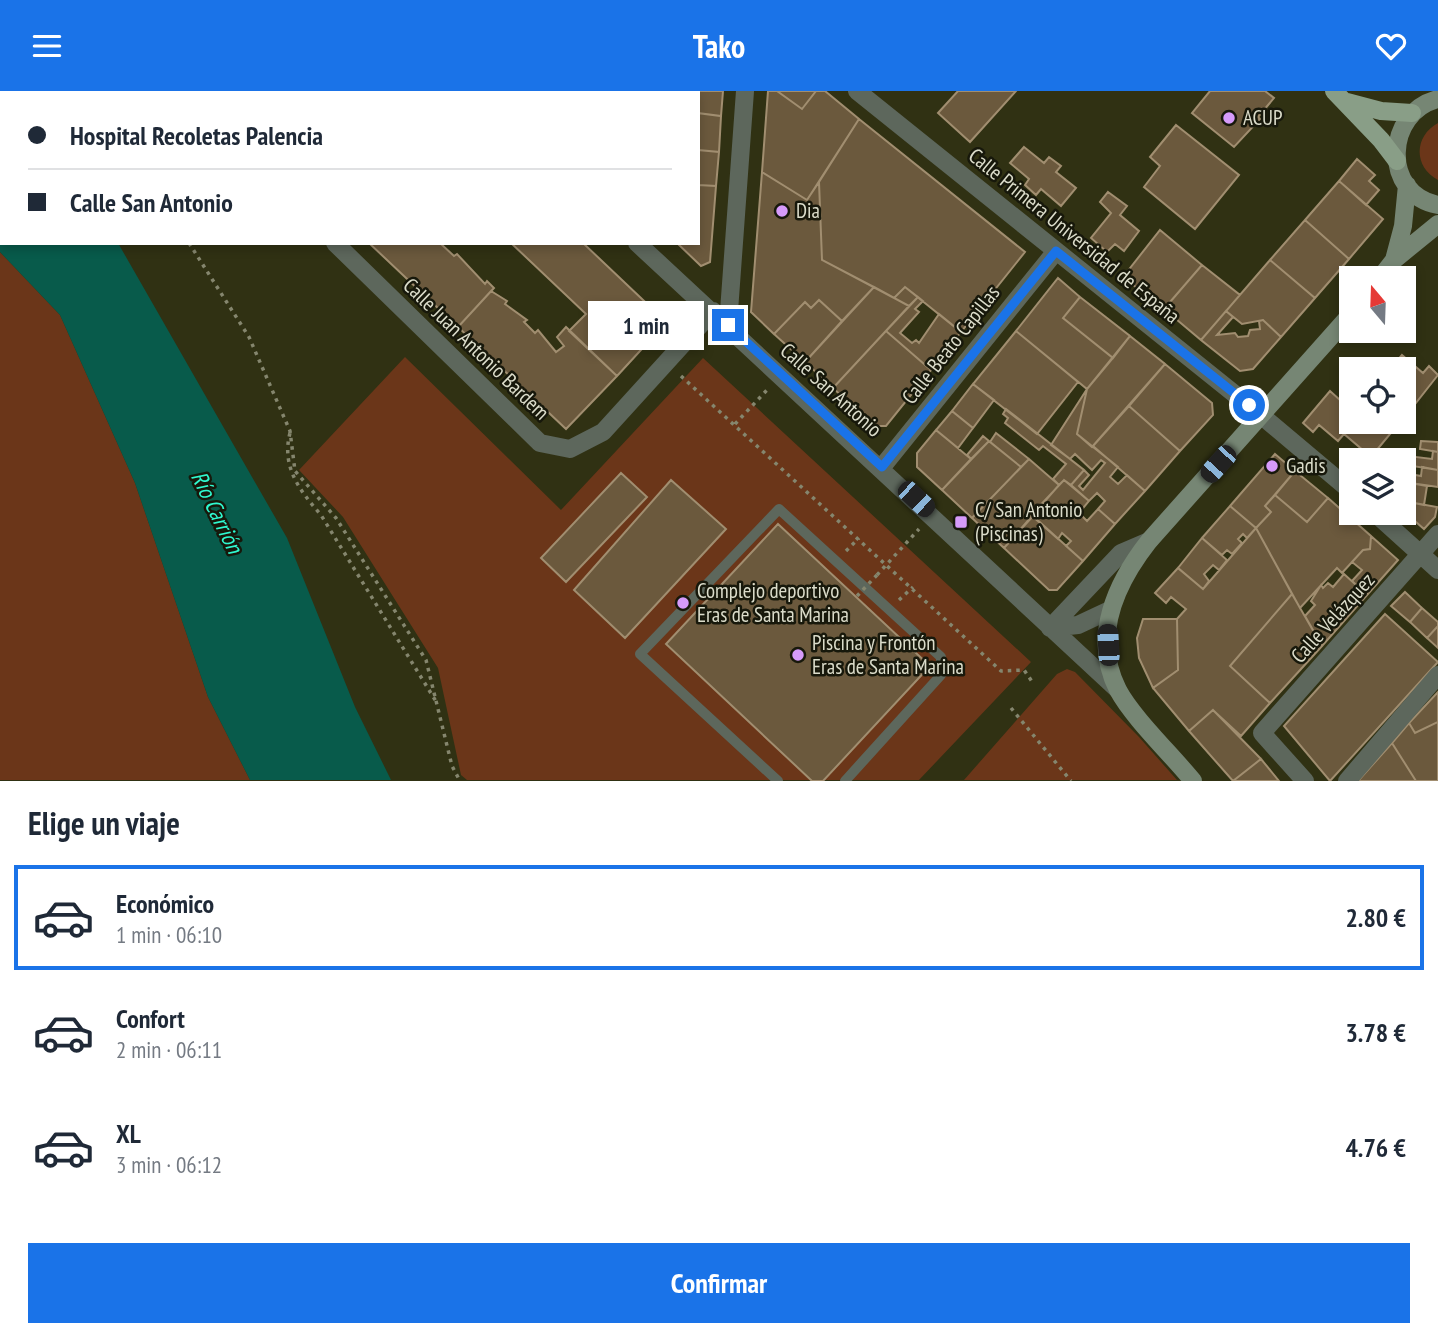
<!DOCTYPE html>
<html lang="es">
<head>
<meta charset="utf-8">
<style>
	:root { --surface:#fff; --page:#f6f6f7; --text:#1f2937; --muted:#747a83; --line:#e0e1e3; --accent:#1a73e8 }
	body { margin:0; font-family:"PT Sans Narrow",sans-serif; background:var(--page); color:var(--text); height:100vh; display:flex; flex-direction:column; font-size:26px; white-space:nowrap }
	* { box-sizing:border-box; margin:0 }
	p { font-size:23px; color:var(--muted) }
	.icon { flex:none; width:38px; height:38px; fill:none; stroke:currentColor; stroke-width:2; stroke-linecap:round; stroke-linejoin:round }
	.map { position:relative; height:690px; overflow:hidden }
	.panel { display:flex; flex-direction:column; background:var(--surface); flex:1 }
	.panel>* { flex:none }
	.guide { position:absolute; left:0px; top:0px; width:700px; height:154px; box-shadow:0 4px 10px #0003; display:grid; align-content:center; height:154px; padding:0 28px; background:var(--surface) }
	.needle { width:46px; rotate:341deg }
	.fabs { position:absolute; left:1339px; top:175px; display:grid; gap:14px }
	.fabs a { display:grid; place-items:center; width:77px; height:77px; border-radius:0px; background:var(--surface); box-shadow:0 4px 10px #0003; font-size:35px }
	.end { position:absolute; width:32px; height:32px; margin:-16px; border:9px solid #1a73e8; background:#fff; box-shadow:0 0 0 4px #fff }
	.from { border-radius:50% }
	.bubble { position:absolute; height:49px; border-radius:0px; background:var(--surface); box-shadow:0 4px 10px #0003; font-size:23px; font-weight:700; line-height:49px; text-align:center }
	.car { position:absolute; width:21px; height:42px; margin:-21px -10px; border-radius:9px; box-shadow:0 0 5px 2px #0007; background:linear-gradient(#222 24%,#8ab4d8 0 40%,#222 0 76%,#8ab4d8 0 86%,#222 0) }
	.guide b { display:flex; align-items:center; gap:24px; height:66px; font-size:26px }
	.guide b+b { border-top:2px solid var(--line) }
	.guide i { width:18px; height:18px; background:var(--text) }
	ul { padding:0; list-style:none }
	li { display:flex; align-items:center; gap:21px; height:105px; margin:0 14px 10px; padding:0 14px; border:4px solid transparent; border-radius:0px }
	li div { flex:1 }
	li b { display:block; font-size:26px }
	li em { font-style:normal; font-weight:700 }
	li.active { border-color:var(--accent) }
	li>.icon { width:63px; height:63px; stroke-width:1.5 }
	h2 { padding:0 28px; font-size:32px; line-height:84px }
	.button { display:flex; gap:14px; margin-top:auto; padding:14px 28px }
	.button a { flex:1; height:80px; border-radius:0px; background:var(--accent); color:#fff; font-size:28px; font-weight:700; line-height:80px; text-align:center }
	header { display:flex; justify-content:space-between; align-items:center; height:91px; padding:0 28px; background:var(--accent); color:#fff; font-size:32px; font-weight:700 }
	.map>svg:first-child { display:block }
</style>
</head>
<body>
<header><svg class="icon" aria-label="menu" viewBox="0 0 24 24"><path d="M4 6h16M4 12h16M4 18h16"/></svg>Tako<svg class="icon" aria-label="heart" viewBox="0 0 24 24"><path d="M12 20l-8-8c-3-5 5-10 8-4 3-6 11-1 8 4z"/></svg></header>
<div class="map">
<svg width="1438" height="690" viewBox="0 0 1438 690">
	<rect width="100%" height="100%" fill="#303113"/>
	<path fill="#6b3619" d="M1438,32V89C1413,76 1414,45 1438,32Z
		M0,161L60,224L135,392L208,606L250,689H0Z
		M405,266L561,419L703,267L1031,571L919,689H467L461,684L438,577L343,426L299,379Z
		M1067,578L1075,581L1139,646L1177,689H964L1057,583Z"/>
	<path fill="#085b4b" d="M0,0L40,2H2V152H118L287,447L355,616L391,689H250L208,606L135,392L60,224L0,161Z"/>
	<path fill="#6b593d" stroke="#a18e70" stroke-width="2" d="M207,0H289L287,2Z
		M349,0H421L423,2H348Z
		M607,0H653L606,2Z
		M695,0H723L721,25L698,22V2Z
		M768,0H777L802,18L816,0H825L859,28L807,109L762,81Z
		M777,0H816L802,18Z
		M958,0H1016L970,51L938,22Z
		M1210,0H1265L1274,7L1258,26L1260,28L1234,56L1192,22Z
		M698,22L721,25L719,61L698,59Z
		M859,28L1025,161L961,241L905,196L894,207L822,169L819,91Z
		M1176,34L1239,84L1195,138L1144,96L1160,75L1150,66Z
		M1024,56L1044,72L1049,66L1061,75L1056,81L1076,97L1061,115L1041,98L1036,104L1025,94L1029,88L1010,72Z
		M698,59L719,61L716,95L698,94Z
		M1357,68L1375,84L1369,90L1379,99L1366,114L1339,90Z
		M762,81L807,109L819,91L822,169L874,196L842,230L819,209L811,217L805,211L774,243L751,221Z
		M1339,90L1383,128L1349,168L1305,129Z
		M698,94L716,95L710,171L701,175L677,152H698Z
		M1108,101L1127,115L1120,124L1139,140L1124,160L1115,153L1107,161L1091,147L1111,122L1100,111Z
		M1305,129L1349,168L1315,207L1270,169Z
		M1160,139L1202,174L1164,218L1123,186Z
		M369,152H440L454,165L457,163L485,193L487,190L494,197L458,236Z
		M511,152H583L662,227V236L617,285L569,240L586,223Z
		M1270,169L1315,207L1281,246L1263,229L1242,233L1226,220Z
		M1202,174L1240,204L1201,249L1164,218Z
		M1058,187L1080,206L1063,227L1113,267L1087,298L1016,240Z
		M874,196L909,215L833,297L805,271Z
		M905,196L918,206L909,215L894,207Z
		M491,200L507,210L505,213L527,229L524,231L535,242L538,239L556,261L564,255L557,246L566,236L617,285L566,338L458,236Z
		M918,206L923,210L915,218L919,221L900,242L912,252L916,249L919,252L939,223L961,241L931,279L886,240Z
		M1080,206L1130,245L1113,267L1063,227Z
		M819,209L842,230L805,271L774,243L805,211L811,217Z
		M1226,220L1233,226L1217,244L1235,242L1238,246L1248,245L1250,239L1260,238L1259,230L1263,229L1281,246L1253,278L1240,280L1201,249Z
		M886,240L931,279L886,335H874L833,297Z
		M1016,240L1078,291L1037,343L973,293Z
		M1130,245L1165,273L1092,356L1077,343L1087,298Z
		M1402,264L1423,282L1429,275L1438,284L1404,327V278H1390Z
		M1165,273L1212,312L1213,324L1180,360L1129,315Z
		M973,293L994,309L973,337L952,320Z
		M1087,298L1077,343L1118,376L1110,386L1118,393L1127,384L1145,400L1115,433L1098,418L1105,410L1097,402L1089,410L1071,394L1084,379L1089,384L1079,395L1083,399L1105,372L1101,369L1092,379L1075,363L1070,368L1051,354Z
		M1330,300L1351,319V331H1400L1371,366L1344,343L1338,350L1319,334L1313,341L1303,332Z
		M1129,315L1180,360L1145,400L1093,355Z
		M1006,318L1084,379L1071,394L1064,389L1059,394L1053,388L1066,373L1043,355L1039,359L1005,332L1008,327L1003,323Z
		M952,320L973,337L958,357L936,339Z
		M936,339L971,368L942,399L917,376V362Z
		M996,342L1029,368L1021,376L990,351Z
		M983,345L989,350L971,368L967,364Z
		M989,350L1021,376L972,427L942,399Z
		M1421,350L1438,351V361L1420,358Z
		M1433,360L1438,361V379L1406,374L1408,365L1432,368Z
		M1275,363L1295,380L1265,415L1271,421L1256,437L1230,415Z
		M1029,368L1059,394L1004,457L972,427Z
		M1422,376L1438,379V396L1404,391V382L1421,385Z
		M1295,380L1328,407L1307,431L1275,404Z
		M621,382L647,406L566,491L541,467Z
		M671,389L726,438L625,547L574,499Z
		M1064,389L1089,410L1079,422L1087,430L1098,418L1115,433L1083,470L1066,455L1071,450L1062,442L1058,448L1031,424Z
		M1404,391L1427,395L1424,414L1404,410Z
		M1275,404L1307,431L1328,407L1371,445L1370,458L1363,459L1342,482L1337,477L1300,517L1256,437L1271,421L1265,415Z
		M1409,411L1437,416L1435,426L1424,438L1407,423Z
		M1230,415L1256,437L1247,447L1243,443L1238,448L1242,452L1232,463L1227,459L1222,464L1202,447Z
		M1033,425L1083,470L1057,499H1049L1004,457Z
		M778,433L930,575L823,690H812L666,553Z
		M1256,437L1292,503L1230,575L1270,612L1241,645L1213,619L1189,640L1153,597L1178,579L1177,528L1186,518L1171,506L1166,512L1155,502L1178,477L1203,498Z
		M1371,445L1398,469L1367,504L1352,490L1362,479L1352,471L1363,459L1370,458Z
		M1202,447L1227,469L1219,479L1213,474L1204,483L1209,490L1203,498L1178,477Z
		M1344,483L1367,504L1322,555L1305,525L1315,514L1311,510L1321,494L1323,497L1328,492L1333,496Z
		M1405,501L1422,517L1410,531L1391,515Z
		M1292,503L1322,555L1270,612L1230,575Z
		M1422,517L1438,531V535L1427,547L1410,531Z
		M1385,523L1438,571L1330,690L1284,635Z
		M1143,528H1177L1178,579L1153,597L1139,567L1137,547Z
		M1438,535V557L1427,547Z
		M1438,601V631L1415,642L1409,632Z
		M1213,619L1261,668L1233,690L1189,640Z
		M1438,631V690H1416L1392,652L1409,632L1415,642Z
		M1392,652L1416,690H1358Z
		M1261,668L1279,690H1233Z"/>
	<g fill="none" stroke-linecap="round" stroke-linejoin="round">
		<path stroke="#85866e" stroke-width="3.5" stroke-dasharray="3.5 5" stroke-linecap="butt" d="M63,0L66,2
			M189,152L249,246L290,340L295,380L336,427L426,569L452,675L460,690
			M681,285L1001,580L1024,579L1033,592
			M735,333L767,299
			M290,342C281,376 300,400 321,424L437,612
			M846,460L859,447
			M877,484L919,438
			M899,509L913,496
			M1011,617L1071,690"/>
		<path stroke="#5d675c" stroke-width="10" d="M778,690L640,563L779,418L941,566V584L845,690"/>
		<path stroke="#5d675c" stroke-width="18" d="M177,0L179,2
			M473,0L475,2
			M857,0L1262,325L1351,400
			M544,2L545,0
			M335,152L540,352L570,358L603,341L713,220
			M637,152L1118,599
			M728,234L745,0
			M882,376L1056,160
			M1375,422L1438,479
			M1050,537L1121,462L1149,450
			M1050,537L1078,534L1110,519
			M1305,690L1262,642L1438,443
			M1347,690L1438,584"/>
		<path stroke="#768674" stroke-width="18" d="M1438,8C1385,21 1381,103 1438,114
			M1394,169L1403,135L1407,94
			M1380,187L1394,169L1438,133
			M1193,690C1172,664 1133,627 1118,599C1091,546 1116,492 1149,450L1351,223"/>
		<path stroke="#899e87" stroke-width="18" d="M1334,0L1381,49L1397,70
			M1347,11L1381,20L1412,22"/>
		<path stroke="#85866e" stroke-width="3.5" stroke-dasharray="3.5 5" stroke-linecap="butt" d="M857,505L877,484"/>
	</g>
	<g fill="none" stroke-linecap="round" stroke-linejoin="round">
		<path stroke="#1a73e8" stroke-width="9" d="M728,234L882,376L1056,160L1249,314"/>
	</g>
	<g fill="#d69bfa" stroke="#17180b" stroke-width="2.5">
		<circle cx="1229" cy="27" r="7"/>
		<circle cx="782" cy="120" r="7"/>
		<circle cx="1272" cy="375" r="7"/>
		<rect x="954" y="424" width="14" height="14" rx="3.5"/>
		<circle cx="683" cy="512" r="7"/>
		<circle cx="798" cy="564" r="7"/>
	</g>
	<g text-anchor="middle" stroke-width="5" stroke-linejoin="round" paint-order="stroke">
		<g font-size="21" fill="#dbdcca" stroke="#17180b" text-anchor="start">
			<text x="1243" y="34">ACUP</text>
			<text x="796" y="127">Dia</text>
			<text x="1286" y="382">Gadis</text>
			<text x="975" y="426">C/ San Antonio<tspan x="975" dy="24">(Piscinas)</tspan></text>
			<text x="697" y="507">Complejo deportivo<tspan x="697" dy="24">Eras de Santa Marina</tspan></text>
			<text x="812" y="559">Piscina y Frontón<tspan x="812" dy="24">Eras de Santa Marina</tspan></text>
		</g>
		<g font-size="21" fill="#dbdcca" stroke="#17180b">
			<text transform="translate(1074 145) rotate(39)" y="7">Calle Primera Universidad de España</text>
			<text transform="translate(951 254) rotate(-52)" y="7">Calle Beato Capillas</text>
			<text transform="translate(476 258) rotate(44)" y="7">Calle Juan Antonio Bardem</text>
			<text transform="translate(831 299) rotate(42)" y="7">Calle San Antonio</text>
			<text transform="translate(1333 527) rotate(-48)" y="7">Calle Velázquez</text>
		</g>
		<g font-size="23" font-style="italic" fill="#2ff9d0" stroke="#17180b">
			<text transform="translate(217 421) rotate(64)" y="8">Río Carrión</text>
		</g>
	</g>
</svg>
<div class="fabs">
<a><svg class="needle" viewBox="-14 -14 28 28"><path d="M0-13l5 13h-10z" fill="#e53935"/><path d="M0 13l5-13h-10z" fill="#747a83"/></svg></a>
<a><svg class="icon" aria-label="locate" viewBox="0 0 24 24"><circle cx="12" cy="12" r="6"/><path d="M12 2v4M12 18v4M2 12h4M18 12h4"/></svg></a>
<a><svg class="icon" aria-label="layers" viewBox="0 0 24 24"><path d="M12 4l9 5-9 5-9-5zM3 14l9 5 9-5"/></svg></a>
</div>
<i class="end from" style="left:1249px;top:314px"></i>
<i class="end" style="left:728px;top:234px"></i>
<div class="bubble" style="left:588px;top:210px;width:116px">1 min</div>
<i class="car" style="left:1218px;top:373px;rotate:222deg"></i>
<i class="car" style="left:916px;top:408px;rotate:133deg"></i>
<i class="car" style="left:1108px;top:554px;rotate:357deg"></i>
<div class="guide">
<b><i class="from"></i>Hospital Recoletas Palencia</b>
<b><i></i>Calle San Antonio</b>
</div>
</div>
<section class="panel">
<h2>Elige un viaje</h2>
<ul>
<li class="active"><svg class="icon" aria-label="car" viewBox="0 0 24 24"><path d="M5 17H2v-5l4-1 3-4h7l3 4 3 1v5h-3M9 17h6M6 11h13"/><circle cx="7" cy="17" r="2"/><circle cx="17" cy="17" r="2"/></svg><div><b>Económico</b><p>1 min · 06:10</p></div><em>2.80 €</em></li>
<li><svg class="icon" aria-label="car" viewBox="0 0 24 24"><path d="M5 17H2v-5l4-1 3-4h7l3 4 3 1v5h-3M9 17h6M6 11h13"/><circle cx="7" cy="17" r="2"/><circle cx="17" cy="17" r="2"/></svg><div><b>Confort</b><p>2 min · 06:11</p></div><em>3.78 €</em></li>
<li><svg class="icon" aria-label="car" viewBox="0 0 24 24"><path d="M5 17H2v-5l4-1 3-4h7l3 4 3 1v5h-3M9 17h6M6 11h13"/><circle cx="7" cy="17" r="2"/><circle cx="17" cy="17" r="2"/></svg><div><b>XL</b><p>3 min · 06:12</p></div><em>4.76 €</em></li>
</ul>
<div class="button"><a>Confirmar</a></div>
</section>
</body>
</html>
